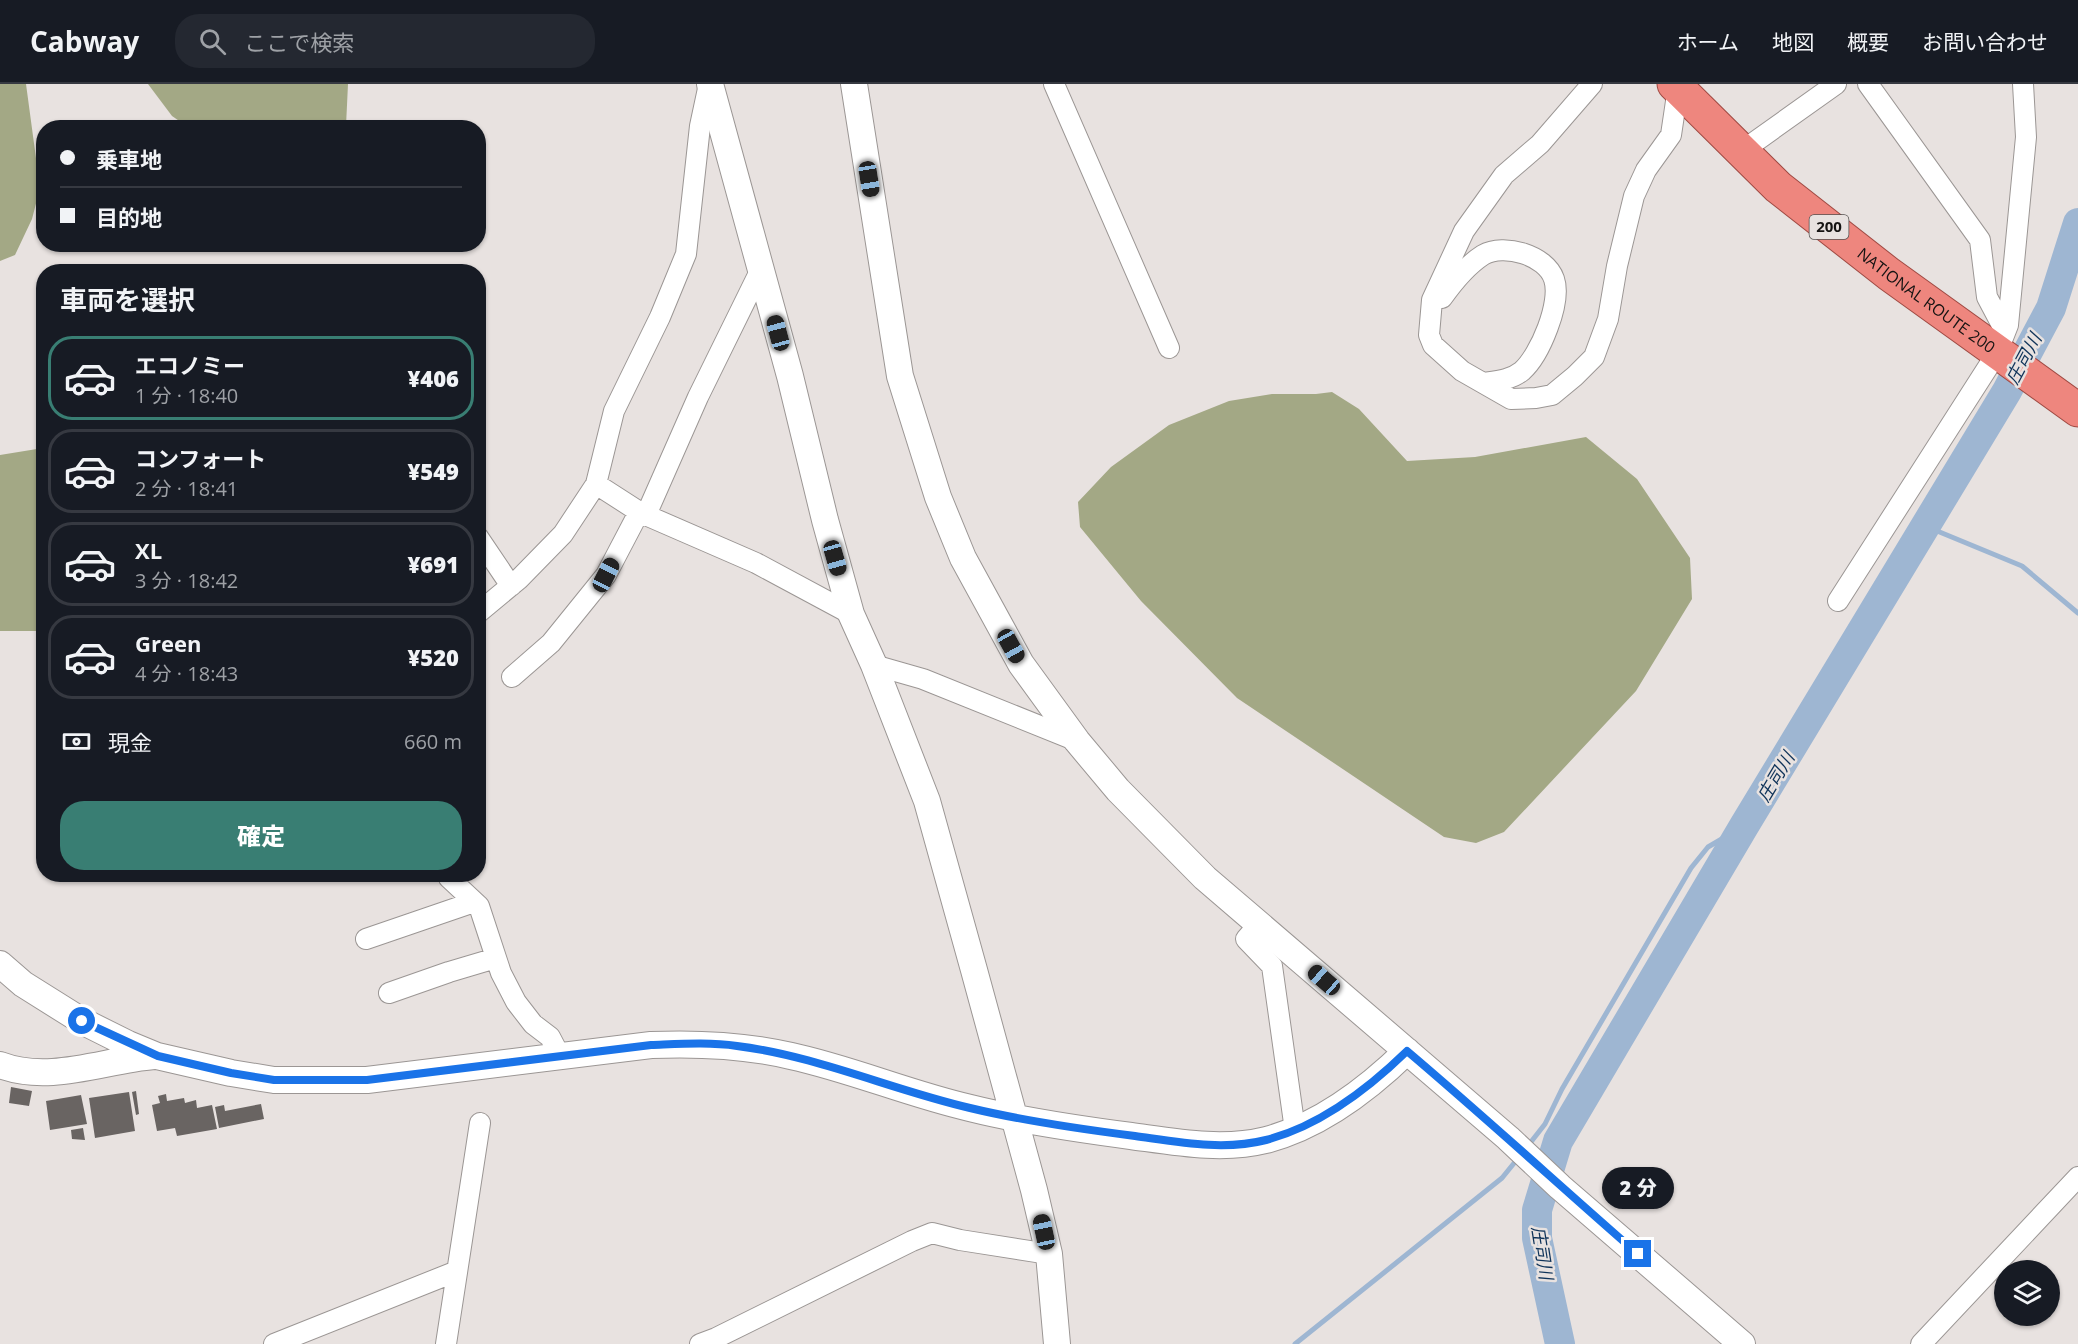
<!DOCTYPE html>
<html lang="ja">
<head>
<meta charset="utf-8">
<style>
	:root { --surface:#171b24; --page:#242831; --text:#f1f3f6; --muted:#9ea1a6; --line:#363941; --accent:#397e73 }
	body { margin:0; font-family:"Open Sans","Noto Sans JP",sans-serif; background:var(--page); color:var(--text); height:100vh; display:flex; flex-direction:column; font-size:22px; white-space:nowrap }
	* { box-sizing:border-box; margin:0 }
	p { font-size:20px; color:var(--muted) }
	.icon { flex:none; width:33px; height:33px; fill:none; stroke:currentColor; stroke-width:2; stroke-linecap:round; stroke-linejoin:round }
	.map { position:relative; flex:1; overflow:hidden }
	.side { position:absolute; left:36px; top:180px; width:450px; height:618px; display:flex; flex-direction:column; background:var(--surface); border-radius:24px; box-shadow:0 2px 4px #0004 }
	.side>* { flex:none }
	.guide { position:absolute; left:36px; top:36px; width:450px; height:132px; border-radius:24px; box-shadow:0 2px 4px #0004; display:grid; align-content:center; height:132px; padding:0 24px; background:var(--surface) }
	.fabs { position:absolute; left:1994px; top:1176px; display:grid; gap:12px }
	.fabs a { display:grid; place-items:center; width:66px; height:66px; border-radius:50%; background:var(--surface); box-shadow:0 2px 4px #0004; font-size:30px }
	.end { position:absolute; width:27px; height:27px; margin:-14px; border:8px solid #1a73e8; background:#fff; box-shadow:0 0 0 3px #fff }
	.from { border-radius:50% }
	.bubble { position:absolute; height:42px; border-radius:21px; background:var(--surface); box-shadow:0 2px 4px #0004; font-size:20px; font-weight:800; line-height:42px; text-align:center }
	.car { position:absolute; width:18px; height:36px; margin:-18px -9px; border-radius:8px; box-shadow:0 0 4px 2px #0007; background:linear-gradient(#222 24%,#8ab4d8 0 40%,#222 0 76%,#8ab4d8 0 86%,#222 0) }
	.guide b { display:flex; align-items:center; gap:21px; height:57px; font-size:22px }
	.guide b+b { border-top:2px solid var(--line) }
	.guide i { width:15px; height:15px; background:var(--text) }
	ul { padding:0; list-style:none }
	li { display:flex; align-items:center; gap:18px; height:84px; margin:0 12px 9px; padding:0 12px; border:3px solid var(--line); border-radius:24px }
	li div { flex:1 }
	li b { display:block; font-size:22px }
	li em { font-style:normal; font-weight:800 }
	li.selected { border-color:var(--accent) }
	li>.icon { width:54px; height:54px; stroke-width:1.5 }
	h2 { padding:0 24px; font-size:27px; line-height:72px }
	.pay { display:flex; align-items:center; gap:15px; height:66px; padding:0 24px; font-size:22px }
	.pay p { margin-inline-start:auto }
	.primary-button { display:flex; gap:12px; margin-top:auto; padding:12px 24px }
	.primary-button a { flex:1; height:69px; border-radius:24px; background:var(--accent); color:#fff; font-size:24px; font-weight:800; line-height:69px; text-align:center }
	header { display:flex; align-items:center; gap:36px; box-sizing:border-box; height:84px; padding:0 30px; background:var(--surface); border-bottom:2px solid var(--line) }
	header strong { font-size:28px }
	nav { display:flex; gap:33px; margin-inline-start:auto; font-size:21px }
	.search { width:420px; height:54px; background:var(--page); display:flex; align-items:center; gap:15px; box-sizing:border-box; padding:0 21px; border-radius:24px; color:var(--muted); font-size:22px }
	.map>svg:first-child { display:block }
</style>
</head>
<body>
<header>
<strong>Cabway</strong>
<div class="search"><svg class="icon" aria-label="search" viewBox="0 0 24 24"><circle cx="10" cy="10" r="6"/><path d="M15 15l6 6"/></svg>ここで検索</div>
<nav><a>ホーム</a><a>地図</a><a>概要</a><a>お問い合わせ</a></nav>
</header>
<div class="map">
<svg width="2078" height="1260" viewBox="0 0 2078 1260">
	<rect width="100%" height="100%" fill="#e8e2e0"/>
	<path fill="#a3a885" d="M0,0H26L40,104L32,135L15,171L0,177Z
		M148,0H348L346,42L188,43L172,32Z
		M1332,308L1359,325L1407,377L1475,373L1586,353L1637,395L1690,474L1692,515L1636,607L1504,748L1476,759L1444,753L1237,614L1141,517L1080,443L1078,418L1111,383L1169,341L1229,317L1272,310H1316Z
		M43,364V547H0V371Z"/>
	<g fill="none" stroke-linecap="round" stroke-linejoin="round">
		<path stroke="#9eb6d2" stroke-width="5" d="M1925,442L2022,482L2078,529
			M1527,1063L1545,1040L1562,1005L1691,784L1708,763L1744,742
			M1295,1260L1502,1094L1519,1073"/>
		<path stroke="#9eb6d2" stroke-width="30" d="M1560,1260L1537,1154V1126L1558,1057L1744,742L2007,307L2051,224L2078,139"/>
	</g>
	<path fill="#696462" d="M11,1003L32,1007L29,1022L9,1019Z
		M136,1007L139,1030L136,1031L132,1008Z
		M129,1008L135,1047L95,1054L89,1014Z
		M166,1010L167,1017L184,1014L185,1019L196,1016L197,1024L212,1021L217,1045L177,1052L175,1044L157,1047L152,1021L160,1019L158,1012Z
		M81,1011L87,1040L50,1046L46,1017Z
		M261,1020L264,1035L219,1044L215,1023L224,1021L225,1027Z
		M83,1044L85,1056L72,1055L71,1046Z"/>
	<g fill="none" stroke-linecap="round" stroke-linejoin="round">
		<g stroke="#9b9694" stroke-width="22">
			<path id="minor" d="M1054,0L1169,264
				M1592,0L1540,60L1504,91L1464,147L1432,216L1429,251L1433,261L1462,287L1511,315L1536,314L1552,311L1575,292L1594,273L1608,235L1617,182L1634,112L1646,86L1671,51L1678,4
				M1868,0L1980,156L1987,213L2005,247
				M1742,67L1836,0
				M1442,214C1454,197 1466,182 1483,171C1504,159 1546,171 1554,195C1562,218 1540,271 1522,287C1511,296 1497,297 1483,299
				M596,400L641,429L756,479L851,530
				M646,431L698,313L761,185
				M478,453L511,502
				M1838,517L1997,269L2008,241L2026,53L2023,0
				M478,529L519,495L563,450L596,400L614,327L660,233L686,170L700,42L709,0
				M874,581L923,595L1077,657
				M512,593L551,559L606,491L639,428
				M448,790L449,794L479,822L501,889L516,918L533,940L550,953L560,972
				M1259,840L1246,855L1272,882L1295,1046
				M366,855L474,818
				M389,909L449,888L496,874
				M274,1260L457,1187
				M446,1260L480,1039
				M700,1260L716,1254L912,1157L932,1149L960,1156L1049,1170
				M1921,1260L2078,1093"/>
		</g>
		<g stroke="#9b9694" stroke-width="28">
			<path id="tertiary" d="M710,0L790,292L825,436L851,530L874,581L927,717L974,886L1034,1106L1049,1170L1057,1260
				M854,0L900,292L938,413L963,474L1021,580L1077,657L1118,706L1205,794L1508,1054L1560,1103L1742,1260
				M0,880L23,900L82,937L128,960L157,972L231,989L274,996H367L651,961C699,959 744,961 791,972C851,985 909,1010 970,1024C1022,1037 1077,1045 1131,1052C1175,1058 1222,1067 1266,1056C1320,1042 1368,1005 1407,967
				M0,981C50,1000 104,976 154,972"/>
		</g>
		<g stroke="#9f4a43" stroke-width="35">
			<g id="trunk">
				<path id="s1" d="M1674,0L1778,103L1889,190L2078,326"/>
			</g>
		</g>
		<use href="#minor" stroke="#fff" stroke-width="20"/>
		<use href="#tertiary" stroke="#fff" stroke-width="26"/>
		<use href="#trunk" stroke="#ee867e" stroke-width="33"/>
	</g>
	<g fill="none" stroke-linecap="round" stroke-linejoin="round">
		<path stroke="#1a73e8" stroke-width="8" d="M82,937L158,972L231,989L274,996H367L651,961C680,960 709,958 737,962C817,972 892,1006 970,1024C1024,1037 1080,1045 1135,1052C1178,1058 1223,1067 1266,1056C1320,1042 1368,1005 1407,967C1485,1033 1560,1102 1638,1170"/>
	</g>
	<g text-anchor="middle" stroke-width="5" stroke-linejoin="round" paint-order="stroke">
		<rect fill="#e8e2e0" stroke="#545150" stroke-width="1.5" x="1809.5" y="131" width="39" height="24" rx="4.5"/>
		<g font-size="15" font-weight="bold" fill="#151312">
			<text x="1829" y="148">200</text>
		</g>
		<g font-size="16" fill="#151312" stroke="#e8e2e0">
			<text dy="6" stroke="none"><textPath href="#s1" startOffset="333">NATIONAL ROUTE 200</textPath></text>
		</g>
		<g font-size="18" font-style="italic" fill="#0f3359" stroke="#e8e2e0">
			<text transform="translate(2024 275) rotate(-62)" y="6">庄司川</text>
			<text transform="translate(1776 693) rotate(-59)" y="6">庄司川</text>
			<text transform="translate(1542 1169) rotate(81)" y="6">庄司川</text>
		</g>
	</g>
</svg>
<div class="fabs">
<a><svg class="icon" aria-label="layers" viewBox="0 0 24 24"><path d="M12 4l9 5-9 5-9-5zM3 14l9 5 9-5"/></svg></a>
</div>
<i class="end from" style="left:82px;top:937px"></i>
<i class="end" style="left:1638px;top:1170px"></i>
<div class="bubble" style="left:1602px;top:1083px;width:72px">2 分</div>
<i class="car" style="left:869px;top:95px;rotate:171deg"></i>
<i class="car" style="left:778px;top:249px;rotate:345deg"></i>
<i class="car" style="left:835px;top:474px;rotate:164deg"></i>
<i class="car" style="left:606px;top:491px;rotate:27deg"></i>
<i class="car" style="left:1011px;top:562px;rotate:151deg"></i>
<i class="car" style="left:1324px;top:896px;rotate:311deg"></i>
<i class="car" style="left:1044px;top:1148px;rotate:348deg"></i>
<div class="guide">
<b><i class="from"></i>乗車地</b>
<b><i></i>目的地</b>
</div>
<section class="side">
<h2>車両を選択</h2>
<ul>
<li class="selected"><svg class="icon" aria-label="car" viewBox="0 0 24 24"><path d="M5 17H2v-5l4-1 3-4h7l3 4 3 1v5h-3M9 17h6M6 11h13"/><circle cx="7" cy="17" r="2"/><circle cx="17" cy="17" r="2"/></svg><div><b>エコノミー</b><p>1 分 · 18:40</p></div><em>¥406</em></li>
<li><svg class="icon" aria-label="car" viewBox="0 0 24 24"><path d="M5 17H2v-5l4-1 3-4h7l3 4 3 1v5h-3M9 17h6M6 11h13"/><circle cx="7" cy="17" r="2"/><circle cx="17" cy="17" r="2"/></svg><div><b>コンフォート</b><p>2 分 · 18:41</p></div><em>¥549</em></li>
<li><svg class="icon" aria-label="car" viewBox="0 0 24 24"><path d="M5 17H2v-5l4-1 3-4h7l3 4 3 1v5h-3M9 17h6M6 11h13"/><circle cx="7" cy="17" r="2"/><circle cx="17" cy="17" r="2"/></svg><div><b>XL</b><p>3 分 · 18:42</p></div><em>¥691</em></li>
<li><svg class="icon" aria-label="car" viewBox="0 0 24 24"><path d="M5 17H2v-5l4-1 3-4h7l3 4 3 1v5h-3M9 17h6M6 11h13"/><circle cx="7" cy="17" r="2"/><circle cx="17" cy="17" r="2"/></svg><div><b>Green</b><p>4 分 · 18:43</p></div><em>¥520</em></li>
</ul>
<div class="pay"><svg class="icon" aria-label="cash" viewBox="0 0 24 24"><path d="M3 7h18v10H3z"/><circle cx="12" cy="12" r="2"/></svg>現金<p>660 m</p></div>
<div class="primary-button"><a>確定</a></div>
</section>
</div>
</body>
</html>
